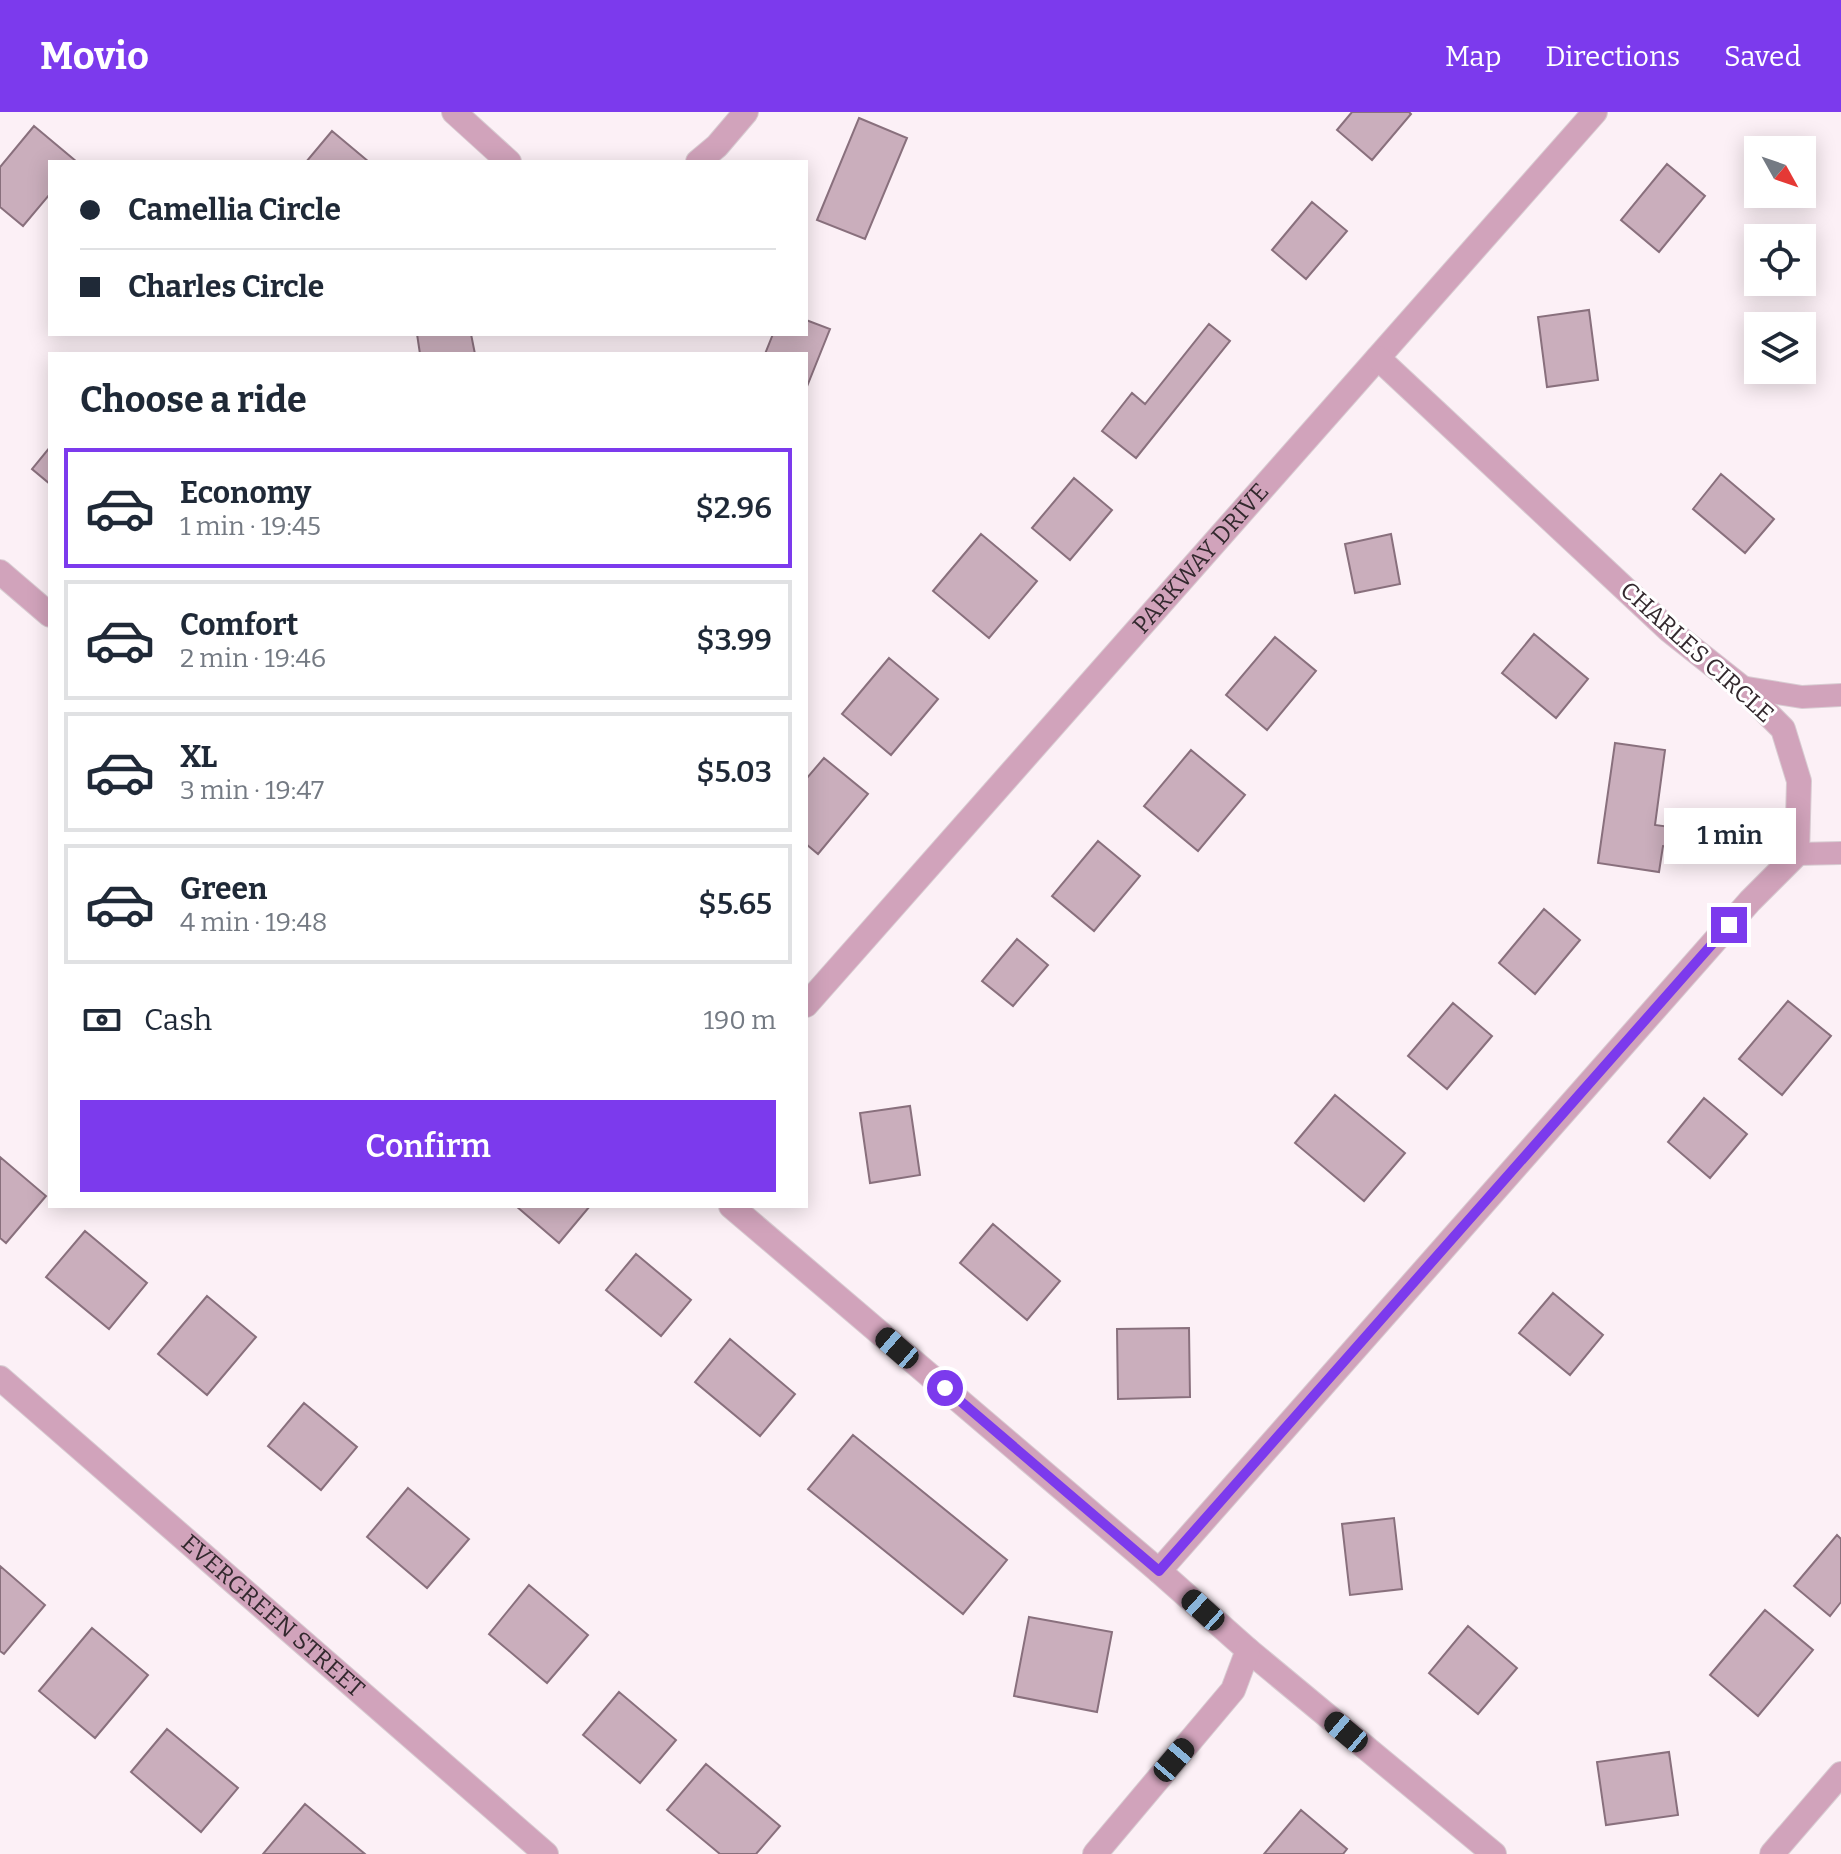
<!DOCTYPE html>
<html lang="en">
<head>
<meta charset="utf-8">
<style>
	:root { --surface:#fff; --page:#f6f6f7; --text:#1f2937; --muted:#747a83; --line:#e0e1e3; --accent:#7c3aed }
	body { margin:0; font-family:Bitter,serif; background:var(--page); color:var(--text); height:100vh; display:flex; flex-direction:column; font-size:30px; white-space:nowrap }
	* { box-sizing:border-box; margin:0 }
	p { font-size:26px; color:var(--muted) }
	.icon { flex:none; width:44px; height:44px; fill:none; stroke:currentColor; stroke-width:2; stroke-linecap:round; stroke-linejoin:round }
	.map { position:relative; flex:1; overflow:hidden }
	.details { position:absolute; left:48px; top:240px; width:760px; height:856px; display:flex; flex-direction:column; background:var(--surface); border-radius:0px; box-shadow:0 4px 20px #0003 }
	.details>* { flex:none }
	.top-card { position:absolute; left:48px; top:48px; width:760px; height:176px; border-radius:0px; box-shadow:0 4px 20px #0003; display:grid; align-content:center; height:176px; padding:0 32px; background:var(--surface) }
	.needle { width:52px; rotate:130deg }
	.buttons { position:absolute; left:1744px; top:24px; display:grid; gap:16px }
	.buttons a { display:grid; place-items:center; width:72px; height:72px; border-radius:0px; background:var(--surface); box-shadow:0 4px 20px #0003; font-size:40px }
	.end { position:absolute; width:36px; height:36px; margin:-18px; border:10px solid #7c3aed; background:#fff; box-shadow:0 0 0 4px #fff }
	.from { border-radius:50% }
	.bubble { position:absolute; height:56px; border-radius:0px; background:var(--surface); box-shadow:0 4px 20px #0003; font-size:26px; font-weight:600; line-height:56px; text-align:center }
	.car { position:absolute; width:24px; height:48px; margin:-24px -12px; border-radius:10px; box-shadow:0 0 6px 2px #0007; background:linear-gradient(#222 24%,#8ab4d8 0 40%,#222 0 76%,#8ab4d8 0 86%,#222 0) }
	.top-card b { display:flex; align-items:center; gap:28px; height:76px; font-size:30px }
	.top-card b+b { border-top:2px solid var(--line) }
	.top-card i { width:20px; height:20px; background:var(--text) }
	ul { padding:0; list-style:none }
	li { display:flex; align-items:center; gap:24px; height:120px; margin:0 16px 12px; padding:0 16px; border:4px solid var(--line); border-radius:0px }
	li div { flex:1 }
	li b { display:block; font-size:30px }
	li em { font-style:normal; font-weight:600 }
	li.selected { border-color:var(--accent) }
	li>.icon { width:72px; height:72px; stroke-width:1.5 }
	h2 { padding:0 32px; font-size:36px; line-height:96px }
	.pay { display:flex; align-items:center; gap:20px; height:88px; padding:0 32px; font-size:30px }
	.pay p { margin-inline-start:auto }
	.primary-button { display:flex; gap:16px; margin-top:auto; padding:16px 32px }
	.primary-button a { flex:1; height:92px; border-radius:0px; background:var(--accent); color:#fff; font-size:32px; font-weight:600; line-height:92px; text-align:center }
	header { display:flex; align-items:center; gap:48px; box-sizing:border-box; height:112px; padding:0 40px; background:var(--accent); color:#fff }
	header strong { font-size:38px }
	nav { display:flex; gap:44px; margin-inline-start:auto; font-size:28px }
	.map>svg:first-child { display:block }
</style>
</head>
<body>
<header>
<strong>Movio</strong>
<nav><a>Map</a><a>Directions</a><a>Saved</a></nav>
</header>
<div class="map">
<svg width="1841" height="1742" viewBox="0 0 1841 1742">
	<rect width="100%" height="100%" fill="#fcf0f6"/>
	<path fill="#caaebc" stroke="#89707d" stroke-width="2" d="M1352,0H1409L1411,2L1372,48L1337,18Z
		M859,6L907,26L865,127L817,108Z
		M34,14L77,50H50V82L23,114L0,95V55Z
		M332,19L369,50H306Z
		M1667,52L1705,84L1659,140L1621,108Z
		M1312,90L1347,119L1306,167L1272,138Z
		M1589,198L1598,268L1547,275L1538,205Z
		M806,208L830,217L806,277V242H765L773,222H806Z
		M1209,212L1230,229L1136,346L1102,319L1132,281L1145,292Z
		M417,222H471L475,242H420Z
		M50,335V372L32,357Z
		M1721,362L1774,407L1745,441L1693,397Z
		M1074,366L1112,398L1070,448L1032,416Z
		M981,422L1037,469L989,526L933,479Z
		M1391,422L1400,472L1355,481L1345,432Z
		M1534,522L1588,567L1556,606L1502,561Z
		M1275,525L1316,559L1267,618L1226,583Z
		M889,546L938,587L891,643L842,602Z
		M1615,631L1665,638L1655,713L1685,717L1682,736L1663,734L1659,760L1598,751Z
		M1191,638L1245,683L1198,739L1144,694Z
		M824,646L868,682L818,742L806,732V667Z
		M1098,729L1140,764L1094,819L1052,784Z
		M1544,797L1580,828L1535,882L1499,851Z
		M1017,827L1048,853L1013,894L982,869Z
		M1788,889L1831,924L1782,983L1739,947Z
		M1453,891L1492,924L1447,977L1408,944Z
		M1335,983L1405,1041L1364,1089L1295,1031Z
		M1704,986L1747,1022L1710,1066L1668,1030Z
		M910,994L920,1063L870,1071L860,1001Z
		M0,1045L46,1084L6,1131L0,1126Z
		M516,1094H590L559,1131Z
		M993,1112L1060,1169L1027,1208L960,1151Z
		M85,1119L147,1171L109,1217L46,1165Z
		M636,1142L691,1188L661,1224L606,1178Z
		M1553,1181L1603,1223L1570,1263L1519,1221Z
		M207,1184L256,1225L207,1283L158,1242Z
		M1189,1216L1190,1285L1118,1287L1117,1217Z
		M730,1227L795,1282L760,1324L695,1270Z
		M304,1291L357,1335L321,1378L268,1334Z
		M853,1323L1007,1448L963,1502L808,1377Z
		M408,1376L469,1427L427,1476L367,1425Z
		M1394,1406L1402,1477L1350,1483L1342,1412Z
		M1837,1423L1841,1427V1490L1830,1504L1794,1474Z
		M0,1454L45,1493L4,1542L0,1539Z
		M529,1473L588,1523L547,1571L489,1522Z
		M1765,1498L1813,1538L1758,1604L1710,1563Z
		M1029,1505L1112,1520L1097,1600L1014,1584Z
		M1468,1514L1517,1556L1478,1602L1429,1561Z
		M92,1516L148,1563L95,1626L39,1579Z
		M619,1580L676,1628L640,1671L583,1623Z
		M167,1617L238,1676L201,1720L131,1660Z
		M1669,1640L1678,1703L1606,1713L1597,1650Z
		M706,1652L780,1714L756,1742H720L667,1698Z
		M305,1692L365,1742H263Z
		M1301,1698L1347,1737L1343,1742H1264Z"/>
	<g fill="none" stroke-linecap="round" stroke-linejoin="round">
		<g stroke="#d8ccd2" stroke-width="24">
			<path id="service" d="M1741,575L1802,585L1841,583
				M1797,742L1841,741"/>
		</g>
		<g stroke="#d8ccd2" stroke-width="26">
			<g id="minor">
				<path d="M454,0L509,50"/>
				<path d="M698,50L717,34L746,0"/>
				<path d="M0,460L50,503"/>
				<path id="s1" d="M806,893L1595,0"/>
				<path d="M731,1094L1159,1459L1248,1538L1494,1742"/>
				<path id="s2" d="M0,1266L546,1742"/>
				<path d="M1159,1459L1750,789L1797,742L1799,669L1783,617L1741,575L1669,518L1378,246"/>
				<path d="M1095,1742L1233,1578L1248,1538"/>
				<path d="M1772,1742L1841,1662"/>
			</g>
		</g>
		<use href="#service" stroke="#d1a3bb" stroke-width="22"/>
		<use href="#minor" stroke="#d1a3bb" stroke-width="24"/>
	</g>
	<g fill="none" stroke-linecap="round" stroke-linejoin="round">
		<path stroke="#7c3aed" stroke-width="10" d="M945,1276L1159,1459L1729,813"/>
	</g>
	<g text-anchor="middle" stroke-width="6" stroke-linejoin="round" paint-order="stroke">
		<g font-size="24" fill="#33292e" stroke="#fff">
			<text dy="8" stroke="none"><textPath href="#s1" startOffset="596">PARKWAY DRIVE</textPath></text>
			<text transform="translate(1697 540) rotate(42)" y="8">CHARLES CIRCLE</text>
			<text dy="8" stroke="none"><textPath href="#s2" startOffset="362">EVERGREEN STREET</textPath></text>
		</g>
	</g>
</svg>
<div class="buttons">
<a><svg class="needle" viewBox="-14 -14 28 28"><path d="M0-13l5 13h-10z" fill="#e53935"/><path d="M0 13l5-13h-10z" fill="#747a83"/></svg></a>
<a><svg class="icon" aria-label="locate" viewBox="0 0 24 24"><circle cx="12" cy="12" r="6"/><path d="M12 2v4M12 18v4M2 12h4M18 12h4"/></svg></a>
<a><svg class="icon" aria-label="layers" viewBox="0 0 24 24"><path d="M12 4l9 5-9 5-9-5zM3 14l9 5 9-5"/></svg></a>
</div>
<i class="end from" style="left:945px;top:1276px"></i>
<i class="end" style="left:1729px;top:813px"></i>
<div class="bubble" style="left:1664px;top:696px;width:132px">1 min</div>
<i class="car" style="left:897px;top:1236px;rotate:311deg"></i>
<i class="car" style="left:1203px;top:1498px;rotate:312deg"></i>
<i class="car" style="left:1346px;top:1620px;rotate:310deg"></i>
<i class="car" style="left:1174px;top:1648px;rotate:40deg"></i>
<div class="top-card">
<b><i class="from"></i>Camellia Circle</b>
<b><i></i>Charles Circle</b>
</div>
<section class="details">
<h2>Choose a ride</h2>
<ul>
<li class="selected"><svg class="icon" aria-label="car" viewBox="0 0 24 24"><path d="M5 17H2v-5l4-1 3-4h7l3 4 3 1v5h-3M9 17h6M6 11h13"/><circle cx="7" cy="17" r="2"/><circle cx="17" cy="17" r="2"/></svg><div><b>Economy</b><p>1 min · 19:45</p></div><em>$2.96</em></li>
<li><svg class="icon" aria-label="car" viewBox="0 0 24 24"><path d="M5 17H2v-5l4-1 3-4h7l3 4 3 1v5h-3M9 17h6M6 11h13"/><circle cx="7" cy="17" r="2"/><circle cx="17" cy="17" r="2"/></svg><div><b>Comfort</b><p>2 min · 19:46</p></div><em>$3.99</em></li>
<li><svg class="icon" aria-label="car" viewBox="0 0 24 24"><path d="M5 17H2v-5l4-1 3-4h7l3 4 3 1v5h-3M9 17h6M6 11h13"/><circle cx="7" cy="17" r="2"/><circle cx="17" cy="17" r="2"/></svg><div><b>XL</b><p>3 min · 19:47</p></div><em>$5.03</em></li>
<li><svg class="icon" aria-label="car" viewBox="0 0 24 24"><path d="M5 17H2v-5l4-1 3-4h7l3 4 3 1v5h-3M9 17h6M6 11h13"/><circle cx="7" cy="17" r="2"/><circle cx="17" cy="17" r="2"/></svg><div><b>Green</b><p>4 min · 19:48</p></div><em>$5.65</em></li>
</ul>
<div class="pay"><svg class="icon" aria-label="cash" viewBox="0 0 24 24"><path d="M3 7h18v10H3z"/><circle cx="12" cy="12" r="2"/></svg>Cash<p>190 m</p></div>
<div class="primary-button"><a>Confirm</a></div>
</section>
</div>
</body>
</html>
